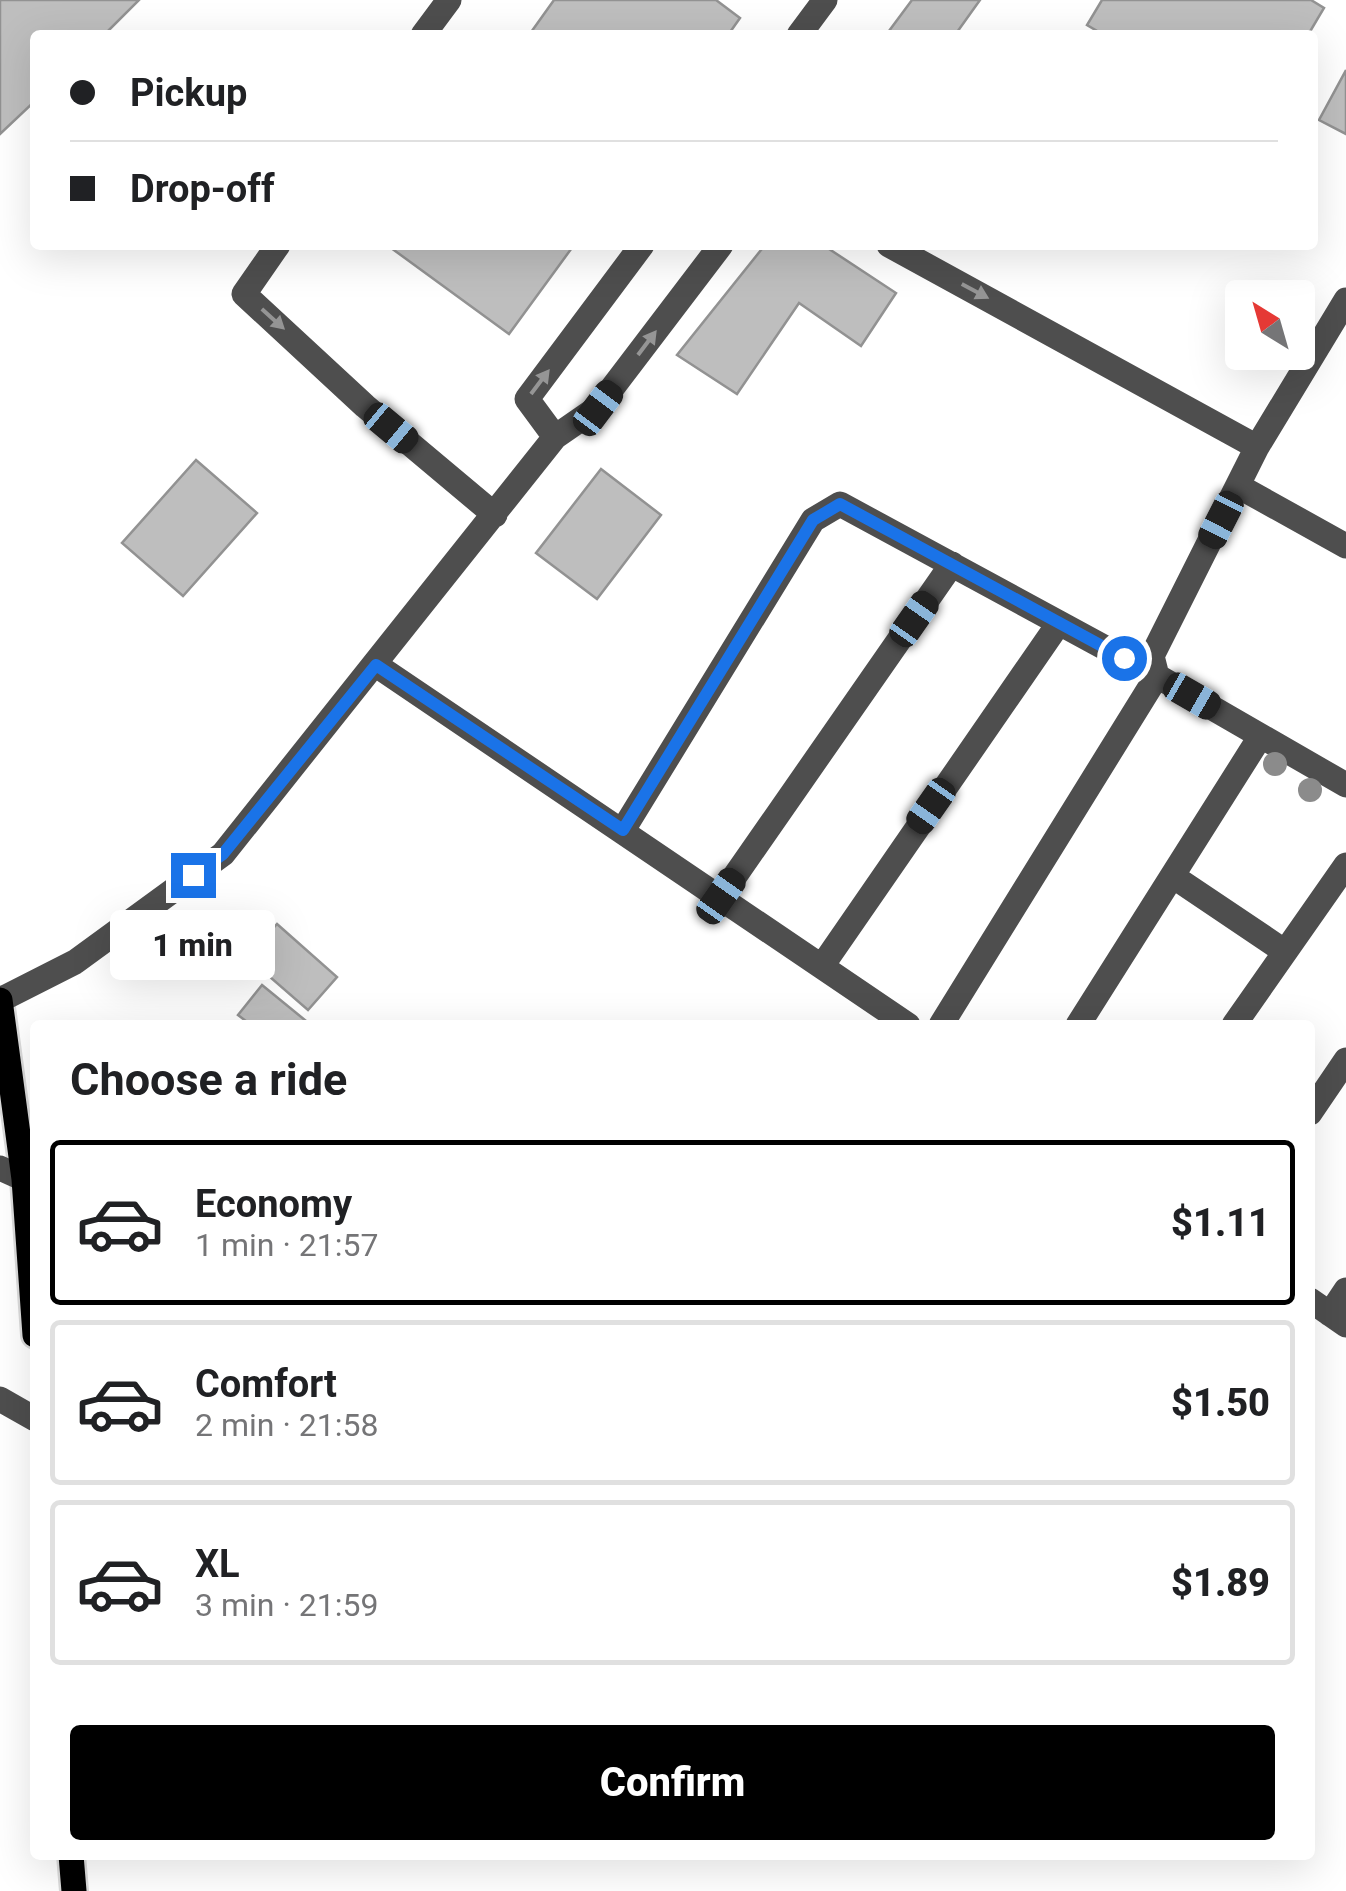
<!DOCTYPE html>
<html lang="en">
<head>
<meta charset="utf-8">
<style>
	:root { --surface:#fff; --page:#f2f2f2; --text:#202124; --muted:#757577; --line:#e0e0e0; --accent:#000 }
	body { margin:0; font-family:Roboto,sans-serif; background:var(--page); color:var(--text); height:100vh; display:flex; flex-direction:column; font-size:38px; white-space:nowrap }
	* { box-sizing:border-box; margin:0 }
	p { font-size:32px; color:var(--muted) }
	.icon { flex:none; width:55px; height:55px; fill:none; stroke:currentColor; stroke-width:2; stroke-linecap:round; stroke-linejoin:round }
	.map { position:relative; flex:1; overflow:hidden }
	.details { position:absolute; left:30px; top:1020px; width:1285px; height:840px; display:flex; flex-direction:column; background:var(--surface); border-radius:10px; box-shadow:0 10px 40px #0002 }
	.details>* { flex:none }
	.top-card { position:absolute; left:30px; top:30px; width:1288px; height:220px; border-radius:10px; box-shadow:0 10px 40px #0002; display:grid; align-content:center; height:220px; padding:0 40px; background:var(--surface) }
	.needle { width:65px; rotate:323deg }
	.fabs { position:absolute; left:1225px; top:280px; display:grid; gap:20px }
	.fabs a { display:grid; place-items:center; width:90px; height:90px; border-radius:10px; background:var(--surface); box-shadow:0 10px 40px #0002; font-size:50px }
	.end { position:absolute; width:45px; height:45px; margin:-22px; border:12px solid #1a73e8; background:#fff; box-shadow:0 0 0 5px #fff }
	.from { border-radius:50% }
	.bubble { position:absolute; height:70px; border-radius:10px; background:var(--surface); box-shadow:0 10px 40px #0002; font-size:32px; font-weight:800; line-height:70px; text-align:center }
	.car { position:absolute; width:30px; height:60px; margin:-30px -15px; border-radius:12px; box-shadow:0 0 8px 2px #0007; background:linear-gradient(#222 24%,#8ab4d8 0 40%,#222 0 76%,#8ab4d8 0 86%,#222 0) }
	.top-card b { display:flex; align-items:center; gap:35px; height:95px; font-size:38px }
	.top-card b+b { border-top:2px solid var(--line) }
	.top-card i { width:25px; height:25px; background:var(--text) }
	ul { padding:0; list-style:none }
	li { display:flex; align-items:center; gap:30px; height:165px; margin:0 20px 15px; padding:0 20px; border:5px solid var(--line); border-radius:10px }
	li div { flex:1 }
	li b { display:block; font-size:38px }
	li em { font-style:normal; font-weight:800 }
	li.current { border-color:var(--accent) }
	li>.icon { width:90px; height:90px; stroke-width:1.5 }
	h2 { padding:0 40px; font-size:45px; line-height:120px }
	.action { display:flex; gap:20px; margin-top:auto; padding:20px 40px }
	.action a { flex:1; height:115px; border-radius:10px; background:var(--accent); color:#fff; font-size:40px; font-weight:800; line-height:115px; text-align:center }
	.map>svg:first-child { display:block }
</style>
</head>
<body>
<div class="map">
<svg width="1346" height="1891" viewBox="0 0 1346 1891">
	<rect width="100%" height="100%" fill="#fff"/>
	<path fill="#bebebe" stroke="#929292" stroke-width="2.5" d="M0,0H139L104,35H35V101L0,134Z
		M554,0H716L740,18L728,35H529Z
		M912,0H980L955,35H886Z
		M1102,0H1311L1324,8L1308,35H1104L1087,25Z
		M1346,70V134L1319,120Z
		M387,245H574L509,334Z
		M765,245H823L896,293L861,346L799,303L737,394L677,355Z
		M196,460L257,513L183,596L122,543Z
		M601,469L661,515L597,599L536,553Z
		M277,924L337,977L308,1010L247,957Z
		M262,985L311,1025H251L238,1015Z"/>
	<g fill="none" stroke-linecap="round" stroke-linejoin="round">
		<g stroke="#dbdbdb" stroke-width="30">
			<path id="major" d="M0,1000L24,1179L35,1335
				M71,1855L74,1891"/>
		</g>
		<path stroke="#4e4e4e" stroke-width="25" d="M423,35L449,0
			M799,35L825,0
			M278,245L244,294L365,406L495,515
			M889,245L1257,447
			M555,437L597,408L721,245
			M1238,486L1346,546
			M376,665L908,1025
			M623,830L813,520L840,504L1157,676L1346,785
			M1174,877L1284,951
			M721,896L952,564
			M822,966L1059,623
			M0,1000L75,962L223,854L555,437L527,399L642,245
			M941,1025L1157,676L1152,656L1257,447L1346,300
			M1078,1025L1260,737
			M1234,1025L1346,865
			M1310,1113L1346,1060
			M0,1168L24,1179
			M1310,1300L1346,1325
			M1330,1314L1346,1290
			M0,1399L35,1419"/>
		<use href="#major" stroke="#000" stroke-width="25"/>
	</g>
	<g fill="#8b8b8b">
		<circle cx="1275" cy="764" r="12"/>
		<circle cx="1310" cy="790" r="12"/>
	</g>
	<defs><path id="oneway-solid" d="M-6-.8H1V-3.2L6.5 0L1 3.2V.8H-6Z" transform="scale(2.5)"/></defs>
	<g fill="#959595">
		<use href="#oneway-solid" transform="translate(975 291) rotate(28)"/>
		<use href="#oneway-solid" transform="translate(273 319) rotate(42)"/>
		<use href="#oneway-solid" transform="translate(647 343) rotate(-53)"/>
		<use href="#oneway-solid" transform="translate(540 382) rotate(-53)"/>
	</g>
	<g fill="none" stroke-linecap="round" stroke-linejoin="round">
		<path stroke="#1a73e8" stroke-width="12" d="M193,875L223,854L376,665L623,830L813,520L840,504L1124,658"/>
	</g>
</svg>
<div class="fabs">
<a><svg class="needle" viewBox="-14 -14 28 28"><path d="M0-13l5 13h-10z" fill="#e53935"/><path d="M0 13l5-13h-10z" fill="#757577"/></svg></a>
</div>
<i class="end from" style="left:1124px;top:658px"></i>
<i class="end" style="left:193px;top:875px"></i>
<div class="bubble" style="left:110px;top:910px;width:165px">1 min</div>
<i class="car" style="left:598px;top:408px;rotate:37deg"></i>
<i class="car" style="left:391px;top:428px;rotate:130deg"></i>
<i class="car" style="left:1221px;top:520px;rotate:207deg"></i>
<i class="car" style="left:914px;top:619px;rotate:35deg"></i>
<i class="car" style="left:1192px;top:696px;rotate:120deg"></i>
<i class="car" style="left:931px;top:806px;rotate:215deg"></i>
<i class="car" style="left:721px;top:896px;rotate:35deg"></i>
<div class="top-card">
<b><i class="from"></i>Pickup</b>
<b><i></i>Drop-off</b>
</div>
<section class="details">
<h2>Choose a ride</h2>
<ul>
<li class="current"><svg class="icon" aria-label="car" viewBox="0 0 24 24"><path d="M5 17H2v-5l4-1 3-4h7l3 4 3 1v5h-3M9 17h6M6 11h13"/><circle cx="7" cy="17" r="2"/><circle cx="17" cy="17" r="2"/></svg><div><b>Economy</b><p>1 min · 21:57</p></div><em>$1.11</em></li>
<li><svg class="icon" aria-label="car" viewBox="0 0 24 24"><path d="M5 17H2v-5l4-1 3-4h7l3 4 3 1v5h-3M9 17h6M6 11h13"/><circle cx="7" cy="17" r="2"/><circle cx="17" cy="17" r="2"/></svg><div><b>Comfort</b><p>2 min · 21:58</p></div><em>$1.50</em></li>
<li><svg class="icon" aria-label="car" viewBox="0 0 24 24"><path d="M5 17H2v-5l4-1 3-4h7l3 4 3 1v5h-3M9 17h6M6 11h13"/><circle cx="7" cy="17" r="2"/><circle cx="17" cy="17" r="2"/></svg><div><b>XL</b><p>3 min · 21:59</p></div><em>$1.89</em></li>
</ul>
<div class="action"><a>Confirm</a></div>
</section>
</div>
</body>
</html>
